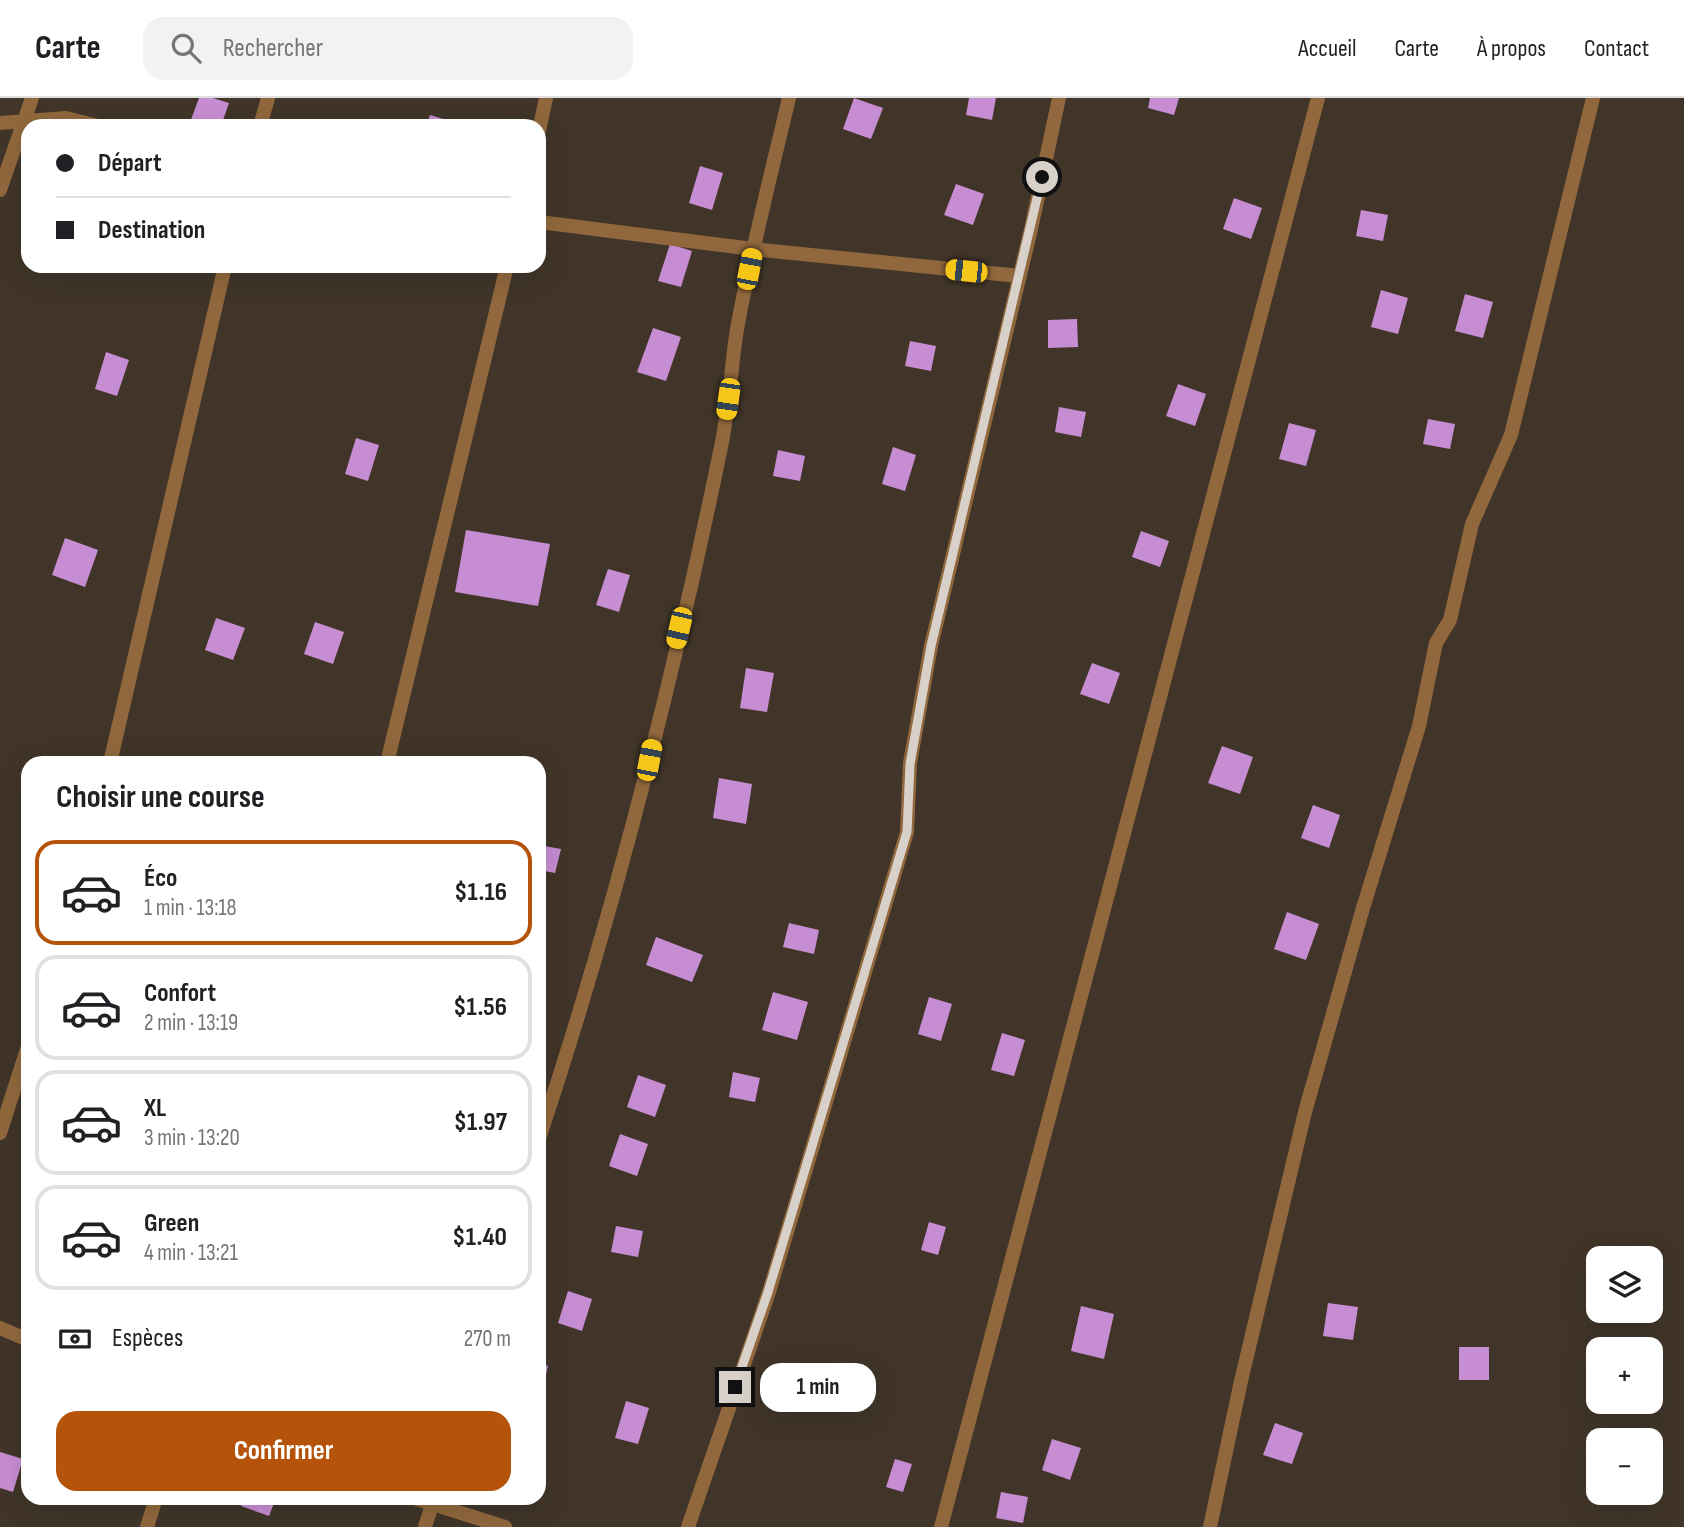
<!DOCTYPE html>
<html lang="fr">
<head>
<meta charset="utf-8">
<style>
	:root { --surface:#fff; --page:#f2f2f2; --text:#202124; --muted:#757577; --line:#e0e0e0; --accent:#b45309 }
	body { margin:0; font-family:"Sofia Sans Condensed",sans-serif; background:var(--page); color:var(--text); height:100vh; display:flex; flex-direction:column; font-size:26px; white-space:nowrap }
	* { box-sizing:border-box; margin:0 }
	p { font-size:23px; color:var(--muted) }
	.icon { flex:none; width:38px; height:38px; fill:none; stroke:currentColor; stroke-width:2; stroke-linecap:round; stroke-linejoin:round }
	.map { position:relative; flex:1; overflow:hidden }
	.drawer { position:absolute; left:21px; top:658px; width:525px; height:749px; display:flex; flex-direction:column; background:var(--surface); border-radius:21px; box-shadow:0 7px 28px #0002 }
	.drawer>* { flex:none }
	.top-card { position:absolute; left:21px; top:21px; width:525px; height:154px; border-radius:21px; box-shadow:0 7px 28px #0002; display:grid; align-content:center; height:154px; padding:0 35px; background:var(--surface) }
	.tools { position:absolute; left:1586px; top:1148px; display:grid; gap:14px }
	.tools a { display:grid; place-items:center; width:77px; height:77px; border-radius:14px; background:var(--surface); box-shadow:0 7px 28px #0002; font-size:35px }
	.end { position:absolute; width:32px; height:32px; margin:-16px; border:9px solid #d8d1ca; background:#111; box-shadow:0 0 0 4px #111 }
	.from { border-radius:50% }
	.bubble { position:absolute; height:49px; border-radius:21px; background:var(--surface); box-shadow:0 7px 28px #0002; font-size:23px; font-weight:700; line-height:49px; text-align:center }
	.car { position:absolute; width:21px; height:42px; margin:-21px -10px; border-radius:9px; box-shadow:0 0 5px 2px #0007; background:linear-gradient(#f5c518 24%,#345 0 40%,#f5c518 0 76%,#345 0 86%,#f5c518 0) }
	.top-card b { display:flex; align-items:center; gap:24px; height:66px; font-size:26px }
	.top-card b+b { border-top:2px solid var(--line) }
	.top-card i { width:18px; height:18px; background:var(--text) }
	ul { padding:0; list-style:none }
	li { display:flex; align-items:center; gap:21px; height:105px; margin:0 14px 10px; padding:0 21px; border:4px solid var(--line); border-radius:21px }
	li div { flex:1 }
	li b { display:block; font-size:26px }
	li em { font-style:normal; font-weight:700 }
	li.current { border-color:var(--accent) }
	li>.icon { width:63px; height:63px; stroke-width:1.5 }
	h2 { padding:0 35px; font-size:32px; line-height:84px }
	.pay { display:flex; align-items:center; gap:18px; height:77px; padding:0 35px; font-size:26px }
	.pay p { margin-inline-start:auto }
	.action { display:flex; gap:14px; margin-top:auto; padding:14px 35px }
	.action a { flex:1; height:80px; border-radius:21px; background:var(--accent); color:#fff; font-size:28px; font-weight:700; line-height:80px; text-align:center }
	header { display:flex; align-items:center; gap:42px; box-sizing:border-box; height:98px; padding:0 35px; background:var(--surface); border-bottom:2px solid var(--line) }
	header strong { font-size:33px }
	nav { display:flex; gap:38px; margin-inline-start:auto; font-size:24px }
	.search { width:490px; height:63px; background:var(--page); display:flex; align-items:center; gap:18px; box-sizing:border-box; padding:0 24px; border-radius:21px; color:var(--muted); font-size:26px }
	.map>svg:first-child { display:block }
</style>
</head>
<body>
<header>
<strong>Carte</strong>
<div class="search"><svg class="icon" aria-label="search" viewBox="0 0 24 24"><circle cx="10" cy="10" r="6"/><path d="M15 15l6 6"/></svg>Rechercher</div>
<nav><a>Accueil</a><a>Carte</a><a>À propos</a><a>Contact</a></nav>
</header>
<div class="map">
<svg width="1684" height="1429" viewBox="0 0 1684 1429">
	<rect width="100%" height="100%" fill="#413529"/>
	<path fill="#c78dd2" d="M199,0H213L229,5L221,28L189,27Z
		M854,0L883,10L871,41L843,31Z
		M969,0H996L992,22L966,17Z
		M1150,0H1179L1174,17L1148,10Z
		M430,17L463,27V28H426Z
		M700,68L723,75L712,112L689,105Z
		M956,86L984,96L973,127L944,117Z
		M1234,100L1262,110L1251,141L1223,131Z
		M1361,112L1388,117L1383,143L1356,138Z
		M670,146L692,153L681,189L658,183Z
		M1381,192L1408,200L1398,236L1371,229Z
		M1465,196L1493,204L1483,240L1455,233Z
		M1077,221L1078,249L1048,250V222Z
		M653,230L681,239L666,283L637,274Z
		M910,243L936,248L931,273L905,268Z
		M106,254L129,262L117,298L95,291Z
		M1178,286L1206,296L1195,328L1166,318Z
		M1059,309L1086,314L1081,339L1055,334Z
		M1428,321L1455,326L1450,351L1423,346Z
		M1289,325L1316,332L1306,368L1279,361Z
		M356,340L379,347L368,383L345,376Z
		M893,349L916,357L905,393L882,386Z
		M778,352L805,358L800,383L773,378Z
		M466,432L550,446L538,508L455,494Z
		M1141,433L1169,443L1160,469L1132,459Z
		M65,440L98,452L85,489L52,477Z
		M608,471L630,477L619,514L596,507Z
		M216,520L245,530L233,562L205,552Z
		M315,524L344,534L333,566L304,556Z
		M1092,565L1120,575L1109,606L1080,596Z
		M746,570L774,575L767,614L740,610Z
		M1222,648L1253,659L1240,696L1208,685Z
		M719,680L752,686L746,726L713,720Z
		M1313,707L1340,717L1329,750L1301,740Z
		M539,747L561,751L555,775L539,772Z
		M1287,814L1319,826L1306,862L1274,851Z
		M789,825L819,832L814,856L783,849Z
		M656,839L703,857L692,884L646,867Z
		M773,894L808,904L797,942L762,932Z
		M929,899L952,906L941,943L918,936Z
		M1002,935L1025,942L1014,978L991,972Z
		M733,974L760,980L755,1004L729,999Z
		M638,977L666,987L655,1019L627,1009Z
		M620,1036L648,1046L637,1078L609,1068Z
		M929,1124L946,1129L938,1157L921,1152Z
		M616,1128L643,1133L638,1159L611,1154Z
		M568,1193L592,1201L582,1233L558,1225Z
		M1328,1205L1358,1209L1353,1242L1323,1238Z
		M1081,1208L1114,1216L1104,1261L1071,1253Z
		M1459,1249H1489V1282H1459Z
		M539,1265L548,1268L543,1290H539Z
		M626,1303L649,1310L638,1346L615,1340Z
		M1275,1325L1303,1335L1292,1366L1263,1357Z
		M1052,1341L1081,1350L1070,1382L1042,1372Z
		M0,1354L23,1361L13,1394L0,1390Z
		M895,1361L912,1366L903,1394L886,1389Z
		M1001,1394L1028,1399L1023,1425L996,1420Z
		M244,1400H276L269,1418L241,1408Z"/>
	<g fill="none" stroke-linecap="round" stroke-linejoin="round">
		<path stroke="#91683d" stroke-width="14" d="M0,25L66,20L98,28
			M260,28L268,0
			M539,33L546,0
			M0,92L32,0
			M539,124L753,151L1019,178
			M110,665L225,168
			M387,665L507,168
			M0,1035L28,948
			M539,1041C614,815 673,583 721,349C729,310 731,270 737,231C751,153 771,77 789,0
			M0,1230L28,1242
			M414,1400L505,1429
			M147,1429L156,1400
			M425,1429L434,1400
			M688,1429L769,1194L907,734L910,665L931,548L1031,131L1059,0
			M941,1429L1318,0
			M1210,1429L1241,1283L1305,1014L1363,810L1419,628L1436,545L1450,522L1472,426L1511,337L1593,0"/>
	</g>
	<g fill="none" stroke-linecap="round" stroke-linejoin="round">
		<path stroke="#d8d1ca" stroke-width="9" d="M735,1289L768,1194L907,734L910,666L931,548L1042,79"/>
	</g>
</svg>
<div class="tools">
<a><svg class="icon" aria-label="layers" viewBox="0 0 24 24"><path d="M12 4l9 5-9 5-9-5zM3 14l9 5 9-5"/></svg></a>
<a>+</a>
<a>−</a>
</div>
<i class="end from" style="left:1042px;top:79px"></i>
<i class="end" style="left:735px;top:1289px"></i>
<div class="bubble" style="left:760px;top:1265px;width:116px">1 min</div>
<i class="car" style="left:749px;top:171px;rotate:11deg"></i>
<i class="car" style="left:966px;top:173px;rotate:276deg"></i>
<i class="car" style="left:728px;top:301px;rotate:188deg"></i>
<i class="car" style="left:679px;top:530px;rotate:193deg"></i>
<i class="car" style="left:649px;top:662px;rotate:11deg"></i>
<div class="top-card">
<b><i class="from"></i>Départ</b>
<b><i></i>Destination</b>
</div>
<section class="drawer">
<h2>Choisir une course</h2>
<ul>
<li class="current"><svg class="icon" aria-label="car" viewBox="0 0 24 24"><path d="M5 17H2v-5l4-1 3-4h7l3 4 3 1v5h-3M9 17h6M6 11h13"/><circle cx="7" cy="17" r="2"/><circle cx="17" cy="17" r="2"/></svg><div><b>Éco</b><p>1 min · 13:18</p></div><em>$1.16</em></li>
<li><svg class="icon" aria-label="car" viewBox="0 0 24 24"><path d="M5 17H2v-5l4-1 3-4h7l3 4 3 1v5h-3M9 17h6M6 11h13"/><circle cx="7" cy="17" r="2"/><circle cx="17" cy="17" r="2"/></svg><div><b>Confort</b><p>2 min · 13:19</p></div><em>$1.56</em></li>
<li><svg class="icon" aria-label="car" viewBox="0 0 24 24"><path d="M5 17H2v-5l4-1 3-4h7l3 4 3 1v5h-3M9 17h6M6 11h13"/><circle cx="7" cy="17" r="2"/><circle cx="17" cy="17" r="2"/></svg><div><b>XL</b><p>3 min · 13:20</p></div><em>$1.97</em></li>
<li><svg class="icon" aria-label="car" viewBox="0 0 24 24"><path d="M5 17H2v-5l4-1 3-4h7l3 4 3 1v5h-3M9 17h6M6 11h13"/><circle cx="7" cy="17" r="2"/><circle cx="17" cy="17" r="2"/></svg><div><b>Green</b><p>4 min · 13:21</p></div><em>$1.40</em></li>
</ul>
<div class="pay"><svg class="icon" aria-label="cash" viewBox="0 0 24 24"><path d="M3 7h18v10H3z"/><circle cx="12" cy="12" r="2"/></svg>Espèces<p>270 m</p></div>
<div class="action"><a>Confirmer</a></div>
</section>
</div>
</body>
</html>
